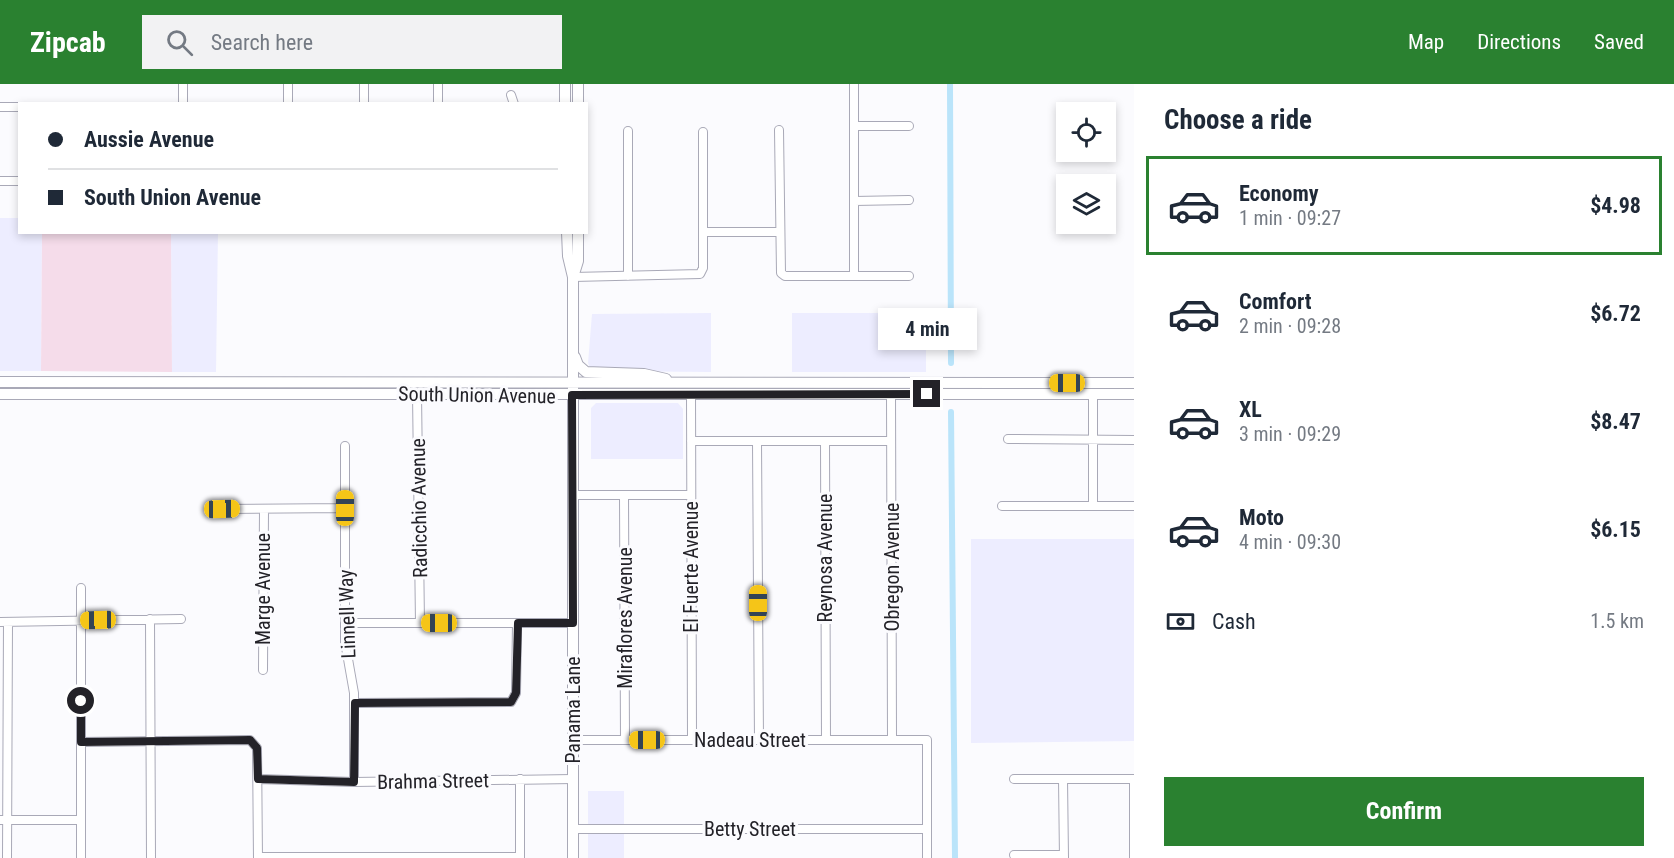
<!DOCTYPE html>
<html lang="en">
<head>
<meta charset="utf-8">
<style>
	:root { --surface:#fff; --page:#f2f2f3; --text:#1f2937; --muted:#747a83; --line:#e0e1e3; --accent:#2a8130 }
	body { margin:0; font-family:"Roboto Condensed",sans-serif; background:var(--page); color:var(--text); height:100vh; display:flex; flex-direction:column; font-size:22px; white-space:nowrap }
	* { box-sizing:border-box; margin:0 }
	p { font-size:20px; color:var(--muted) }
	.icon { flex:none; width:33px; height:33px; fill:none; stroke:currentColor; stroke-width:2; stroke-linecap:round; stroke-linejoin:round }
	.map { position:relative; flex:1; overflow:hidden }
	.sheet { display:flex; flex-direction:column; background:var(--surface); width:540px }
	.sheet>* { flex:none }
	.top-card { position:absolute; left:18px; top:18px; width:570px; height:132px; border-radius:0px; box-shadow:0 3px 9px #0003; display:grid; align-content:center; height:132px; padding:0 30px; background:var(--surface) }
	.controls { position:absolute; left:1056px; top:18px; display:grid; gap:12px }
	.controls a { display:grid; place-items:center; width:60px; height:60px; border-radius:0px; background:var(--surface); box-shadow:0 3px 9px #0003; font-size:30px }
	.end { position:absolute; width:27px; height:27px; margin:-14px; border:8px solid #232228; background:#fff; box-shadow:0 0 0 3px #fff }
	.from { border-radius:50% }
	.bubble { position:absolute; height:42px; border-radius:0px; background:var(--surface); box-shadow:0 3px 9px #0003; font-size:20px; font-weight:700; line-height:42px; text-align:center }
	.car { position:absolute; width:18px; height:36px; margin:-18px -9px; border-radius:8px; box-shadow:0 0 4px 2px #0007; background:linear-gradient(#f5c518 24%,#345 0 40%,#f5c518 0 76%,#345 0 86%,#f5c518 0) }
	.top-card b { display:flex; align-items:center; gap:21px; height:57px; font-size:22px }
	.top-card b+b { border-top:2px solid var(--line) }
	.top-card i { width:15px; height:15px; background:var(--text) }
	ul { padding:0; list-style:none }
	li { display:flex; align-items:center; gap:18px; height:99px; margin:0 12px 9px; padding:0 18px; border:3px solid transparent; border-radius:0px }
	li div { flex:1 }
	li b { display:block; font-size:22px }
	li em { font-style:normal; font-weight:700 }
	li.current { border-color:var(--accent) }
	li>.icon { width:54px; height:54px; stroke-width:1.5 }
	h2 { padding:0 30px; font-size:27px; line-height:72px }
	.pay { display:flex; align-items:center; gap:15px; height:66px; padding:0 30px; font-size:22px }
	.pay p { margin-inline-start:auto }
	.cta { display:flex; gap:12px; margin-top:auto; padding:12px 30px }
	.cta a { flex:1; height:69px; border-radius:0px; background:var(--accent); color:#fff; font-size:24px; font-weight:700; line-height:69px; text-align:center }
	header { display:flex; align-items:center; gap:36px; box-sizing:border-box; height:84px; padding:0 30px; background:var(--accent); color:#fff }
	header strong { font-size:28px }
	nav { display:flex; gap:33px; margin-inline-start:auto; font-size:21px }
	.search { width:420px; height:54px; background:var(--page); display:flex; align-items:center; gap:15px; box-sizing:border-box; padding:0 21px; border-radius:0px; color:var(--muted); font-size:22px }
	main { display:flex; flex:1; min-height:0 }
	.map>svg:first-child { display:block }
</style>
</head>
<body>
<header>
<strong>Zipcab</strong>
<div class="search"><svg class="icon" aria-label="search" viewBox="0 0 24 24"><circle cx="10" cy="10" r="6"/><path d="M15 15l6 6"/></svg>Search here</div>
<nav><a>Map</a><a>Directions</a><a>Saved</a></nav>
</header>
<main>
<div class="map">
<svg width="1134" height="774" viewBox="0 0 1134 774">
	<rect width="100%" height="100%" fill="#fbfbfe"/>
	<path fill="#ededff" d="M0,134H19L20,148L42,149L41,287H0Z
		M171,149H218L216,288H172Z
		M711,229V288L591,287L588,279L592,230Z
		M792,229H926V288H792Z
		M596,319H678L683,325V375H591V324Z
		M971,455H1134V657L971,659Z
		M588,707H624V774H588Z"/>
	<path fill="#f5dcea" d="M42,149H171L172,288L41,287Z"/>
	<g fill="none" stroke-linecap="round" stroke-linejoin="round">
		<path stroke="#bae4fa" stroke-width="6" d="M950,0L951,279
			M951,328L955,774"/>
		<g stroke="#a9a9b7" stroke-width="10">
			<path id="minor" d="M183,0V20
				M364,0V20
				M511,11L514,20
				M288,20V0
				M438,20V0
				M0,23H20
				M854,42H909
				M779,46L781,189L785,192H909
				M628,47V192
				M0,97H20
				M854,117L909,116
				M703,148H779
				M854,192V0
				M573,193L700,190L703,184V48
				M417,310L420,539
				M691,310L692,656
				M891,310L892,656
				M1008,355L1134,356
				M691,357H891
				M825,357L826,656
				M757,358L759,656
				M345,362V558L354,609V698
				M572,411H691
				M624,411L625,656
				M1002,422H1134
				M1093,422V310
				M222,425L345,424
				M81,504V774
				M150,535L151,774
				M0,538L181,535
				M345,539H573
				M263,586L264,425
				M355,619L511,618L516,609L517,539
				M573,656H927V774
				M81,658L250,656L257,664L258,774
				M258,695L354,698L573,695
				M1014,695H1134V774
				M1063,695L1064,774
				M0,736H80
				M573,745H927
				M1014,771H1064
				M258,773H520
				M7,774L8,538
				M520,774V695"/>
		</g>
		<g stroke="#a9a9b7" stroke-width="12">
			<path id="major" d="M565,0V20
				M578,0V20
				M567,148L568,172L573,193V774
				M573,193L578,177V148
				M575,273L578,281L586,288L644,290L666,295
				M0,298L1134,299
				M0,310H1134"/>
		</g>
		<use href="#minor" stroke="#fff" stroke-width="8"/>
		<use href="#major" stroke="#fff" stroke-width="10"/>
	</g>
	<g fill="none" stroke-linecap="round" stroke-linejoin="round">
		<path stroke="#232228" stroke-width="8" d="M81,617V658L250,656L257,664L258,695L354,698L355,619L511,618L516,609L518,539H573L572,311L927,310"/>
	</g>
	<g text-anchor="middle" stroke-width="6" stroke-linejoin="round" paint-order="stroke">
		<g font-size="20" fill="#232228" stroke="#fbfbfe">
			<text transform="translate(477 311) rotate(1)" y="7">South Union Avenue</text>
			<text transform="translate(419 424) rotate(-91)" y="7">Radicchio Avenue</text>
			<text transform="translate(825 474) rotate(-90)" y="7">Reynosa Avenue</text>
			<text transform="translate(691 483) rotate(-90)" y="7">El Fuerte Avenue</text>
			<text transform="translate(892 483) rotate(-90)" y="7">Obregon Avenue</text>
			<text transform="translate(263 505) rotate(-90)" y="7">Marge Avenue</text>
			<text transform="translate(347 530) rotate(-92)" y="7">Linnell Way</text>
			<text transform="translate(625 534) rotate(-90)" y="7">Miraflores Avenue</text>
			<text transform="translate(573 626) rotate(-90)" y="7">Panama Lane</text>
			<text x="750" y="663">Nadeau Street</text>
			<text transform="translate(433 697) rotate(-1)" y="7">Brahma Street</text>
			<text x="750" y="752">Betty Street</text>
		</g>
	</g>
</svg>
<div class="controls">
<a><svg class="icon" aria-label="locate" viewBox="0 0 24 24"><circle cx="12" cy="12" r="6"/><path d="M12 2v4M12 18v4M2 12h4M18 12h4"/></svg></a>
<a><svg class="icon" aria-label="layers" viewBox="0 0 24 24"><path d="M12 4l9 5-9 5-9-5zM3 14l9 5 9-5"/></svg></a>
</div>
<i class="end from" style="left:81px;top:617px"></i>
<i class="end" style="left:927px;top:310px"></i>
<div class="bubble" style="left:878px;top:224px;width:99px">4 min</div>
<i class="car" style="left:1067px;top:299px;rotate:270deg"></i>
<i class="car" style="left:345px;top:424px;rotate:0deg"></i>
<i class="car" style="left:222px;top:425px;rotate:89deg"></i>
<i class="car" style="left:758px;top:519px;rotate:0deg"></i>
<i class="car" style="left:98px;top:536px;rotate:269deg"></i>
<i class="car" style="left:439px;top:539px;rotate:270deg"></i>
<i class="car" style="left:647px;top:656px;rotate:270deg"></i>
<div class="top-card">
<b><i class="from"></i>Aussie Avenue</b>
<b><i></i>South Union Avenue</b>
</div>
</div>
<section class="sheet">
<h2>Choose a ride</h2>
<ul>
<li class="current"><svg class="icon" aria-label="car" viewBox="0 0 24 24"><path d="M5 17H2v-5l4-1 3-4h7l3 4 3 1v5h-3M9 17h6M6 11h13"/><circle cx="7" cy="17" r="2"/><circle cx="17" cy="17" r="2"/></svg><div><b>Economy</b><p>1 min · 09:27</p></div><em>$4.98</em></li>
<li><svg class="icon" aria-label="car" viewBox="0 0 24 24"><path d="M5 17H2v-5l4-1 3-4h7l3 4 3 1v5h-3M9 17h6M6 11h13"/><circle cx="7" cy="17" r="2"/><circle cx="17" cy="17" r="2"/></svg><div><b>Comfort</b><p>2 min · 09:28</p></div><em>$6.72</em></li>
<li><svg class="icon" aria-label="car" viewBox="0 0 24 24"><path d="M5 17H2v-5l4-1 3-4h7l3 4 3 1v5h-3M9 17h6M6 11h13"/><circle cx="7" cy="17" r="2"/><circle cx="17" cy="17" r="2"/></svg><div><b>XL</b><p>3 min · 09:29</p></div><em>$8.47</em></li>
<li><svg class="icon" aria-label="car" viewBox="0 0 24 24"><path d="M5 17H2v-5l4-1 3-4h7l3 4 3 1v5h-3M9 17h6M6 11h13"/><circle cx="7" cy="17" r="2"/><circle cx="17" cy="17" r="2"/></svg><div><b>Moto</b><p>4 min · 09:30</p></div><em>$6.15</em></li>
</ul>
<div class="pay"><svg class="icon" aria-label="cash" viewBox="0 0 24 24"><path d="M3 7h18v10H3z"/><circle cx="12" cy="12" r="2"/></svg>Cash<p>1.5 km</p></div>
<div class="cta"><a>Confirm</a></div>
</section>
</main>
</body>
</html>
